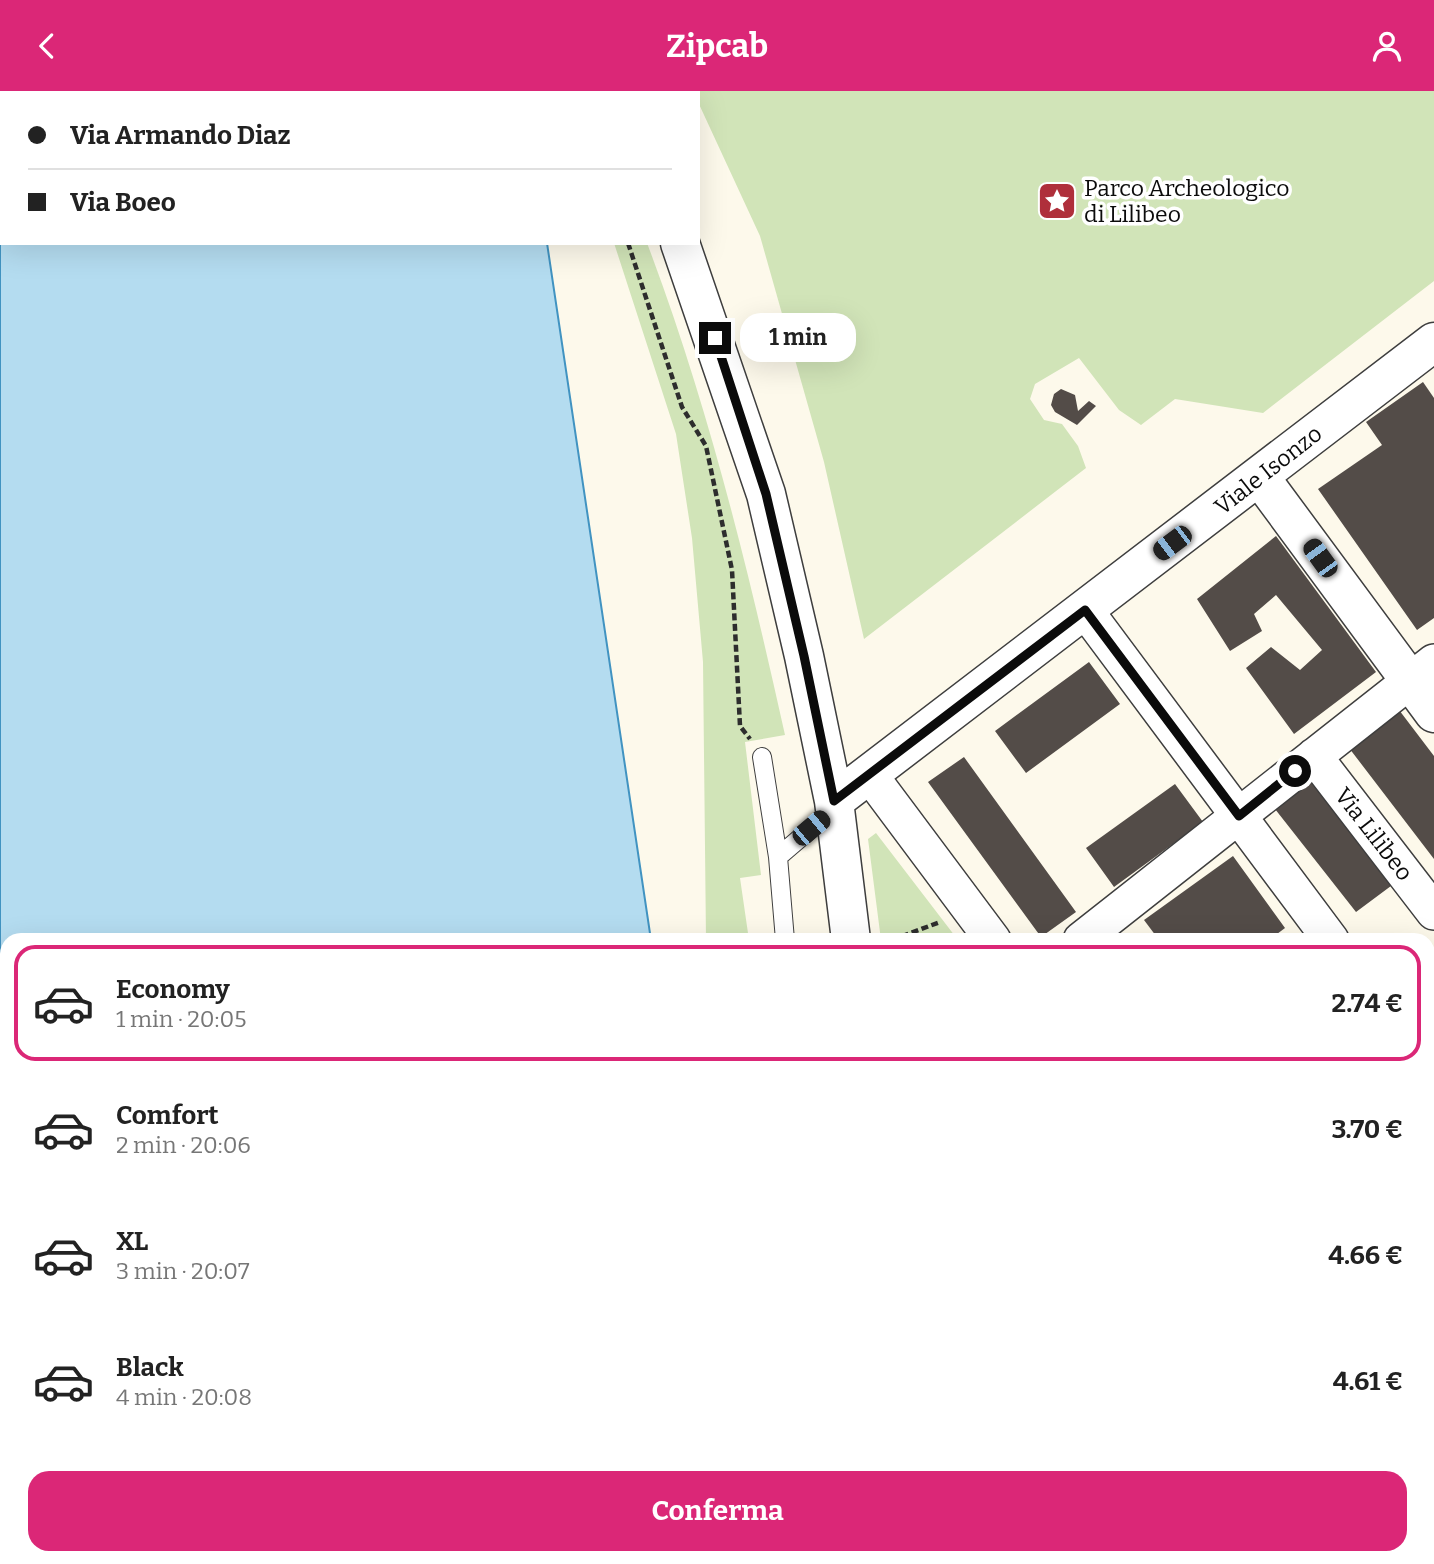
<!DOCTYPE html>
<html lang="it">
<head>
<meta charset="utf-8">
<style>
	:root { --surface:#fff; --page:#f2f2f2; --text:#222; --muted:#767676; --line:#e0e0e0; --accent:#db2777 }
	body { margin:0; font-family:Bitter,serif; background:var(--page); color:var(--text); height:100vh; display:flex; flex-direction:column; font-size:26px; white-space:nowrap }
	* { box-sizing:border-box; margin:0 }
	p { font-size:23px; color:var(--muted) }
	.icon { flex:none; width:38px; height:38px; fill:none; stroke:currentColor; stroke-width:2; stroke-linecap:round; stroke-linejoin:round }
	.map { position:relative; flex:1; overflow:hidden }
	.details { position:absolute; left:0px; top:842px; width:1435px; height:632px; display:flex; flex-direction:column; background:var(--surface); border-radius:21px 21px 0 0; box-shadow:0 7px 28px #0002 }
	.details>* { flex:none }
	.guide { position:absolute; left:0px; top:0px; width:700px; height:154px; box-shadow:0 7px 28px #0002; display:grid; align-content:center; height:154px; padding:0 28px; background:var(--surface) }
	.end { position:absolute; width:32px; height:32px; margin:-16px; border:9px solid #0b0b0b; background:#fff; box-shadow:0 0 0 4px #fff }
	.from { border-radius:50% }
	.bubble { position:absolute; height:49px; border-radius:21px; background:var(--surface); box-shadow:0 7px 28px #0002; font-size:23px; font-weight:700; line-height:49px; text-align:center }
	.car { position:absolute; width:21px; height:42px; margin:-21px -10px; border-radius:9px; box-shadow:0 0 5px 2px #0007; background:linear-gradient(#222 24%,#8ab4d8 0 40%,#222 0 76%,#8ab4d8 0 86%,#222 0) }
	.guide b { display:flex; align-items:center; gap:24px; height:66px; font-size:26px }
	.guide b+b { border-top:2px solid var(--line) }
	.guide i { width:18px; height:18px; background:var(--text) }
	ul { padding:12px 0 0; list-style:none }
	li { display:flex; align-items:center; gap:21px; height:116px; margin:0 14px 10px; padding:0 14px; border:4px solid transparent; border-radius:21px }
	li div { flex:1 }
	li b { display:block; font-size:26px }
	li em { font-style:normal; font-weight:700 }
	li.on { border-color:var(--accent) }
	li>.icon { width:63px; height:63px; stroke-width:1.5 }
	.cta { display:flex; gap:14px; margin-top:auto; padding:14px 28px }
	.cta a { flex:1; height:80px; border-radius:21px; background:var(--accent); color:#fff; font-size:28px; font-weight:700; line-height:80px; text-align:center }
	header { display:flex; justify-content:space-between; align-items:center; height:91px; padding:0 28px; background:var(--accent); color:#fff; font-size:32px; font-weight:700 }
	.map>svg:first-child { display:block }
</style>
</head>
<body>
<header><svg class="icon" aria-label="back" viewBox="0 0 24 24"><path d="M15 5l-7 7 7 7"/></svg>Zipcab<svg class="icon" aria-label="person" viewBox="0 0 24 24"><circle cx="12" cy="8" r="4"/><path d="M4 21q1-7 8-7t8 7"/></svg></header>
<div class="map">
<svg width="1434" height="1473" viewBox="0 0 1434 1473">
	<rect width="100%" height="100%" fill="#fdf9eb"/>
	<path fill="#d1e4b8" d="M693,0H1434V190L1263,322L1175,308L1141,334L1119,319L1079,267L1035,293L1030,308L1044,329L1062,333L1078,355L1086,377L864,548L824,371L760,145L698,11V2Z
		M614,152H647C708,313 748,477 785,644L745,651L761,784L740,787L749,849H706L703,571L692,447L676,343Z
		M876,742L958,849H881L868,748Z"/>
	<path fill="#b4dcf0" stroke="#4193c1" stroke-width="2" d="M0,0H458L2,2V152H547L651,849H7V1466H689L691,1473H0Z"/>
	<path fill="#534c48" d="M1423,291L1434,307V527L1417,539L1318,398L1382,354L1366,331Z
		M1061,298L1075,304L1078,320L1089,310L1096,315L1077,334L1055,321L1051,314L1054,303Z
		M1276,445L1376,581L1294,643L1246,577L1271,556L1300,579L1322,559L1276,504L1254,523L1262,540L1230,560L1197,508Z
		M1089,571L1120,613L1026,682L995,640Z
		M1396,615L1434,665V768L1346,653Z
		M964,666L1076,821L1041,846L928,691Z
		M1313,688L1395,792L1356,821L1275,718Z
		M1175,693L1203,731L1114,796L1086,757Z
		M1233,765L1285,837L1269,849H1159L1144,829Z
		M1434,913V936L1428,928V918Z
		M1434,1014V1094L1428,1099V1019Z
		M1428,1190L1434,1198L1432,1373L1428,1368Z
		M1038,1466H1419L1423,1473H1029Z"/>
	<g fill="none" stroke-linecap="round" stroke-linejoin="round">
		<g stroke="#3e3e3e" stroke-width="20">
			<path id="service" d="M762,666L778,766
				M785,849L778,766L834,718"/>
		</g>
		<g stroke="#3e3e3e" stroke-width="38">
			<path id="minor" d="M1085,519L1331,849
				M1314,665L1434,821
				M869,683L993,849
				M1081,849L1434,571
				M1428,978L1434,986
				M1428,1138L1434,1133
				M1428,1431L1434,1439
				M990,1473L998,1466"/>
		</g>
		<g stroke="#3e3e3e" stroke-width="41">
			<path id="tertiary" d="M619,0L620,2
				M680,152L766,403L804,565L834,710L851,849
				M1259,385L1434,622
				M834,710L1434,251
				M922,1466L923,1473"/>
		</g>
		<path stroke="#2d2d2d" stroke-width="4.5" stroke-dasharray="7 3.5" stroke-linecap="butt" d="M569,0V2
			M628,152L682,316L706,355L732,479L740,635L750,648
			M892,849L940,831
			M848,1466L850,1473"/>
		<use href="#service" stroke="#fff" stroke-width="18"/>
		<use href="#minor" stroke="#fff" stroke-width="35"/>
		<use href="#tertiary" stroke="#fff" stroke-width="38"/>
	</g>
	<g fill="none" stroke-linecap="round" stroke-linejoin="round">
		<path stroke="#0b0b0b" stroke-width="9" d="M715,247L766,403L804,565L834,710L1085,519L1239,725L1295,680"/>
	</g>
	<defs>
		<g id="sight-square" transform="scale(2.0125)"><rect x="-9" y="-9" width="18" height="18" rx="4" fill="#af2f3b" stroke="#fff"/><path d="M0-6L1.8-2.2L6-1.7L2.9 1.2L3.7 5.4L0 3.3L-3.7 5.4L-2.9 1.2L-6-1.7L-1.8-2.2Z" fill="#fff"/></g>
	</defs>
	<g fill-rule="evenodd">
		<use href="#sight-square" x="1057" y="110"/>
	</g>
	<g text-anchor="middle" stroke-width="7" stroke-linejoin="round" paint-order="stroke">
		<g font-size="23" fill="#0b0b0b" stroke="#fff" text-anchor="start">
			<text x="1084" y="105">Parco Archeologico<tspan x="1084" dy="26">di Lilibeo</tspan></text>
		</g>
		<g font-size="23" fill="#0b0b0b" stroke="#fff">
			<text transform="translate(1268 379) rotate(-38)" y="8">Viale Isonzo</text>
			<text transform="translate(1374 743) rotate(52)" y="8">Via Lilibeo</text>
		</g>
	</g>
</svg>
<i class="end from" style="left:1295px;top:680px"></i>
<i class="end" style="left:715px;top:247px"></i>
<div class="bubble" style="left:740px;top:222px;width:116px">1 min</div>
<i class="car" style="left:1172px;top:452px;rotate:233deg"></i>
<i class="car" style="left:1320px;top:467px;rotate:324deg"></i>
<i class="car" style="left:811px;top:737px;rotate:50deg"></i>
<div class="guide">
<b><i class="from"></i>Via Armando Diaz</b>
<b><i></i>Via Boeo</b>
</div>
<section class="details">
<ul>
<li class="on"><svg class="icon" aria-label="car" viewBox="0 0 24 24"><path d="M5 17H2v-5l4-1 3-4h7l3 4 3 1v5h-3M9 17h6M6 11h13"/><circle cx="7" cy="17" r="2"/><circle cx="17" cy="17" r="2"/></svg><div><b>Economy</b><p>1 min · 20:05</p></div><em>2.74 €</em></li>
<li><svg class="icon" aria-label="car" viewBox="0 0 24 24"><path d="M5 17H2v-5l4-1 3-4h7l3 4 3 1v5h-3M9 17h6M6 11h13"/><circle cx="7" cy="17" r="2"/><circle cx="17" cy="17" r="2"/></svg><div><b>Comfort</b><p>2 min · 20:06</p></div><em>3.70 €</em></li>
<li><svg class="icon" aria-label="car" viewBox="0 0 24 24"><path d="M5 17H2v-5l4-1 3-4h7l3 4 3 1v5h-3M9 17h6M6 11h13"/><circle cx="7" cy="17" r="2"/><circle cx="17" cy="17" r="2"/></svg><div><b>XL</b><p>3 min · 20:07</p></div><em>4.66 €</em></li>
<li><svg class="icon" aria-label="car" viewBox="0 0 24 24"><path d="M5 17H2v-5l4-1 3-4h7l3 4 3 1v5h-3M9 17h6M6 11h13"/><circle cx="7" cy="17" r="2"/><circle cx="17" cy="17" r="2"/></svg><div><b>Black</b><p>4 min · 20:08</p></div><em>4.61 €</em></li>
</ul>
<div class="cta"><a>Conferma</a></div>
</section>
</div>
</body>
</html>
